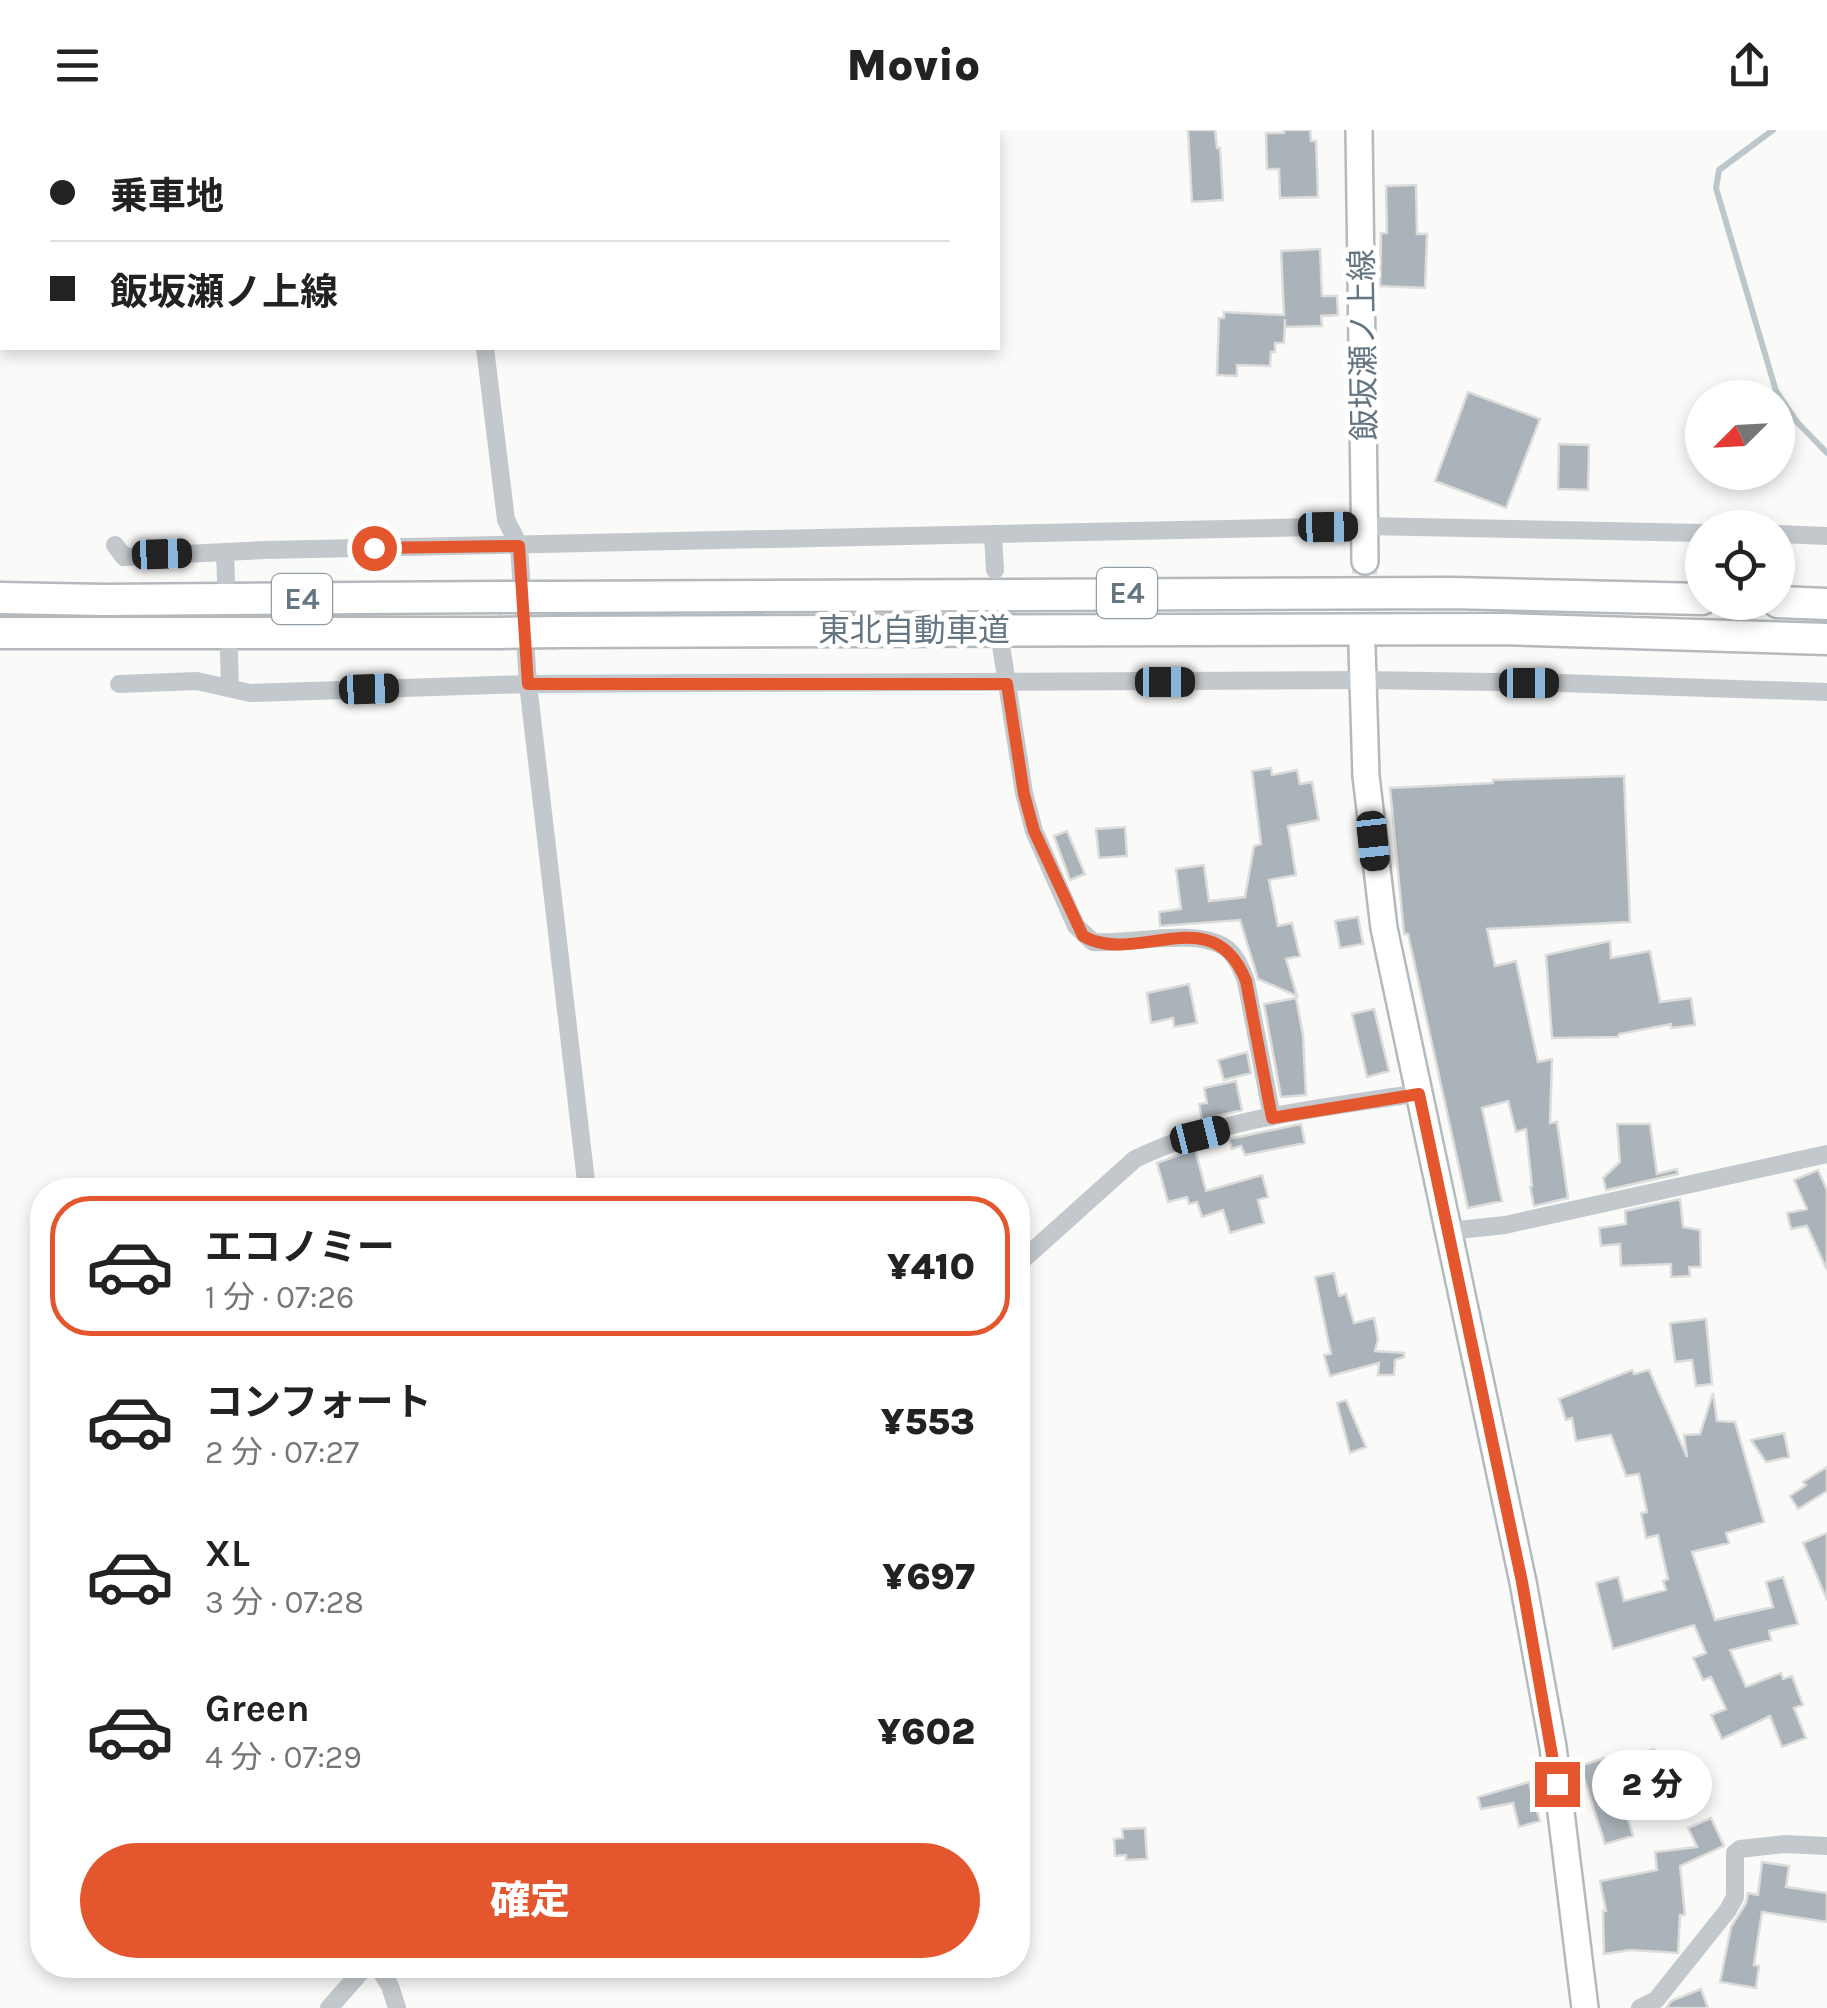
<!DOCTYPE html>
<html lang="ja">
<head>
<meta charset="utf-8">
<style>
	:root { --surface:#fff; --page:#f2f2f2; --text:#222; --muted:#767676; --line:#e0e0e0; --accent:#e4572e }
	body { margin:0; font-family:Karla,"Noto Sans JP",sans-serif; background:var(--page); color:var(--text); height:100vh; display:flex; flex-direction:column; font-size:38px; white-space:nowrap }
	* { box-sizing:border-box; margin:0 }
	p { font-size:32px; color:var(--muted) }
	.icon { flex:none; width:55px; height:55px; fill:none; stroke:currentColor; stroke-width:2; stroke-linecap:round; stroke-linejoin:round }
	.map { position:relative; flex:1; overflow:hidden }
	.panel { position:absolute; left:30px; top:1048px; width:1000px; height:800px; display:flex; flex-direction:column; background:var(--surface); border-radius:40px; box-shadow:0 5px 15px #0003 }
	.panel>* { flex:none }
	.top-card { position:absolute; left:0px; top:0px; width:1000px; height:220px; box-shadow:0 5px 15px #0003; display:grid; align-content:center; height:220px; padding:0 50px; background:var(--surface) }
	.needle { width:65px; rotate:246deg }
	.tools { position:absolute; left:1685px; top:250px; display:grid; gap:20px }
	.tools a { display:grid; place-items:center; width:110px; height:110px; border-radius:50%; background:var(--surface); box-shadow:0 5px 15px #0003; font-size:50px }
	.end { position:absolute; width:45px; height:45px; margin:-22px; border:12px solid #e4572e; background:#fff; box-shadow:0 0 0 5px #fff }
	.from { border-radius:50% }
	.bubble { position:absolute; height:70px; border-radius:35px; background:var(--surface); box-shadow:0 5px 15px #0003; font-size:32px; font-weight:800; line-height:70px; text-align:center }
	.car { position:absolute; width:30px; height:60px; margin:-30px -15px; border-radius:12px; box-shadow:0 0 8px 2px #0007; background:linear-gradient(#222 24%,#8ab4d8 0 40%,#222 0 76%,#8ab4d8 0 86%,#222 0) }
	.top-card b { display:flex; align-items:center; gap:35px; height:95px; font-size:38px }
	.top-card b+b { border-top:2px solid var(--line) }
	.top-card i { width:25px; height:25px; background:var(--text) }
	ul { padding:18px 0 0; list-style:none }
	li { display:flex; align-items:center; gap:30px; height:140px; margin:0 20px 15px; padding:0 30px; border:5px solid transparent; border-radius:40px }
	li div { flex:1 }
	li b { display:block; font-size:38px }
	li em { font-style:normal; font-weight:800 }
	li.on { border-color:var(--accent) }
	li>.icon { width:90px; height:90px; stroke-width:1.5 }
	.button { display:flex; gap:20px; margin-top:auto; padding:20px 50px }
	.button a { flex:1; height:115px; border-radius:60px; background:var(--accent); color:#fff; font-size:40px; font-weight:800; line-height:115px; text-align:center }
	header { display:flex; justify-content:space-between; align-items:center; height:130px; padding:0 50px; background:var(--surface); font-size:45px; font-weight:800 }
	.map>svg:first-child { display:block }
</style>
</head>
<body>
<header><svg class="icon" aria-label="menu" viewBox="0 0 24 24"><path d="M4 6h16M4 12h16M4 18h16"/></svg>Movio<svg class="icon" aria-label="share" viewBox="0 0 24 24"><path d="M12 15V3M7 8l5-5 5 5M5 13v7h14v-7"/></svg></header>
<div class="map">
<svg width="1827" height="1878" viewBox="0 0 1827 1878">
	<rect width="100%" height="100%" fill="#fafaf8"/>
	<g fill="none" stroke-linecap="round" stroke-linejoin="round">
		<path stroke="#bbc7cb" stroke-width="6" d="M1773,0L1719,40L1716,58L1776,261L1797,292L1827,323"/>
	</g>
	<path fill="#aab3b9" stroke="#dcdcda" stroke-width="2.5" d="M1188,0H1215L1217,18H1220L1223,70L1192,72Z
		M1284,0H1310L1311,11H1316L1318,67L1280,68L1279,39H1267L1266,3H1284Z
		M1416,55L1417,104H1427L1425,158L1380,156L1381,103H1387L1386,56Z
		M1320,119L1322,166H1337L1338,185L1321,186L1322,196L1285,197V189L1284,213H1275V222H1271L1270,236L1237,235V246L1217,245L1219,188H1224V182L1284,185L1281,121Z
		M1468,262L1540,289L1506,378L1435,351Z
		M1559,314L1589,315L1588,360L1558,359Z
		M1271,638L1272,645L1297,640L1300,654L1312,652L1319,690L1288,696L1296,745L1269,750L1278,796L1292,793L1300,826L1286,829L1297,866L1258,849L1240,790L1160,796L1159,782L1181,779L1176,739L1204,735L1209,771L1245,767L1254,716L1261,714L1252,641Z
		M1624,646L1630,792L1487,799L1495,836L1516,831L1538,932L1552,929L1550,993L1557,992L1568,1068L1534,1076L1530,1057L1532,1056L1526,999L1516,1002L1508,971L1482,978L1502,1071L1468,1078L1408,804H1404L1390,658L1493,653V650Z
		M1125,697L1127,726L1099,728L1096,699Z
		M1067,701L1085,744L1070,750L1054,706Z
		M1358,787L1363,814L1340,818L1335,791Z
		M1610,811L1611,828L1650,821L1660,872L1691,868L1695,895L1671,898V894L1619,904L1618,907L1552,908L1546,825Z
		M1189,854L1197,893L1174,897L1173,888L1151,893L1147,863Z
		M1296,868L1303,905L1306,965L1281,967L1264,874Z
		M1374,879L1389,941L1367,947L1352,884Z
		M1247,922L1251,943L1224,950L1218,930Z
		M1236,951L1242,980L1202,990L1199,974L1207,973L1204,958Z
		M1301,994L1305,1013L1245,1025L1241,1016L1232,1019L1229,1009Z
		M1617,994H1650L1657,1044L1677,1039L1678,1044L1606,1060L1603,1048L1620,1032Z
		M1195,1019L1206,1061L1262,1045L1268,1067L1258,1070L1264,1093L1230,1103L1223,1080L1202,1087L1197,1072L1189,1074L1187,1067L1168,1072L1157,1033Z
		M1818,1040L1827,1060V1140L1807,1096L1791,1099L1787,1083L1807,1079L1794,1050Z
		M1680,1069L1683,1097L1700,1100L1701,1137H1689L1690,1146L1671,1147V1134L1621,1136L1620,1114L1601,1116L1599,1098L1626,1094L1625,1081Z
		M1334,1143L1339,1166L1346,1164L1354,1193L1374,1188L1378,1209L1375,1221L1404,1223V1227L1395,1230L1394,1245H1378L1379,1233L1330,1246L1324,1225L1331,1224L1315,1147Z
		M1706,1189L1712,1254L1696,1256L1692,1230L1675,1232L1670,1193Z
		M1632,1240L1634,1244L1649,1240L1687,1327L1684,1305L1700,1304L1713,1263L1717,1291L1735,1292L1764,1392L1726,1403L1729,1413L1692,1422L1715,1490L1773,1477L1766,1452L1783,1447L1798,1494L1769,1501L1771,1510L1730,1520L1746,1557L1781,1543L1783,1549L1792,1546L1803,1575L1794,1578L1806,1608L1782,1617L1770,1586L1722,1609L1711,1585L1726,1579L1711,1547L1703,1550L1693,1528L1706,1523L1694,1495L1613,1519L1596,1453L1618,1447L1624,1471L1666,1460L1663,1451L1668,1449L1658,1405L1646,1408L1641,1383L1647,1382L1639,1344L1626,1346L1611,1305L1576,1311L1572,1288L1566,1290L1559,1269Z
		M1346,1270L1366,1317L1350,1323L1337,1273Z
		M1784,1303L1789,1327L1766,1332L1751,1310Z
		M1827,1337V1361L1798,1379L1790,1366L1806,1355L1803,1352Z
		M1827,1403V1470L1803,1413Z
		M1654,1619L1661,1642L1627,1652L1633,1673L1624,1676L1633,1706L1605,1714L1580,1636L1604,1628L1605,1633Z
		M1529,1652L1540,1691L1519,1697L1513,1673L1481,1679L1478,1667Z
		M1711,1688L1724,1716L1680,1736L1685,1785H1680L1678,1823L1630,1820L1604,1824L1603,1781H1606L1600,1751L1657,1740L1655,1722L1697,1717L1688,1698Z
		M1145,1698L1147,1729L1126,1730V1725L1115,1726L1114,1709L1123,1708L1122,1699Z
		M1762,1732L1789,1736L1786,1757L1827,1763V1792L1762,1782L1754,1835L1759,1836L1756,1858L1720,1852L1731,1797L1746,1773L1748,1763L1758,1765Z
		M1701,1859L1708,1878H1666L1671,1871Z"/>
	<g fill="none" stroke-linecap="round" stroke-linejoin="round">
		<path stroke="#d5d9db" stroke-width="25" stroke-dasharray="25 12" stroke-linecap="butt" d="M1362,518L1365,431"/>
		<g stroke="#b3babf" stroke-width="30">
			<path id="secondary" d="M1359,0L1365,431
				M1362,518L1366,646L1384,798L1523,1452L1553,1617L1585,1878"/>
		</g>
		<g stroke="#b4b9bd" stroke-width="35">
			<path id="highway" d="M551,467L1451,463L1702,469
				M0,468L104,470L499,467
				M1778,472L1827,474
				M556,502L1503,499L1827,509
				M0,503H499"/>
		</g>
		<path stroke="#c3c8cc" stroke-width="18" d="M458,2L475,0
			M485,218L506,390L519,415L528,554L587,1060
			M1778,404L1827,406
			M993,405L995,440
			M115,415L124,427L265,420L1365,396L1702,403
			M225,422L226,449
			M1001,515L1024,663L1034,701L1076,796L1093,812C1129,815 1196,797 1226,818C1236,825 1242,840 1246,851L1272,987
			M229,523L230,558
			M119,554L197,551L250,563L528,554L1363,550L1560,553L1827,562
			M1449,1101L1505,1095L1827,1024
			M1018,1134L1135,1029C1222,987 1325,978 1419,963
			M377,1835L390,1856L397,1878
			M329,1878L367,1835
			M1640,1878L1656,1870L1728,1780L1735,1767V1723L1740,1719L1785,1714L1827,1716"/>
		<use href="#secondary" stroke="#fff" stroke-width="25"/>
		<use href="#highway" stroke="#fff" stroke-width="30"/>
		<g stroke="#b4b9bd" stroke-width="35" stroke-linecap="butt">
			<path id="highway-bridge" d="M499,467H551
				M499,503L556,502"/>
		</g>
		<use href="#highway-bridge" stroke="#fff" stroke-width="30"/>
	</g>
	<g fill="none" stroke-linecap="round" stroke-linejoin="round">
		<path stroke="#e4572e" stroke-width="12" d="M374,418L519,416L528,554H1007L1024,664L1034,701L1083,806C1136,837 1213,767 1246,851L1272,988L1419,964L1522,1452L1557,1654"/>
	</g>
	<g text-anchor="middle" stroke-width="10" stroke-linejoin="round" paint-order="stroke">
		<g fill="#fff" stroke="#939fa8" stroke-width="2.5">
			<rect x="1097" y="438" width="60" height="50" rx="8"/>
			<rect x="272" y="444" width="60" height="50" rx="8"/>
		</g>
		<g font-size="30" font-weight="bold" fill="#657683">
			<text x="1127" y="473">E4</text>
			<text x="302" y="479">E4</text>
		</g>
		<g font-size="32" fill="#657683" stroke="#fff">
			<text transform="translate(1363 215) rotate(-91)" y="11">飯坂瀬ノ上線</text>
			<text x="914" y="511">東北自動車道</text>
		</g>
	</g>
</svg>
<div class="tools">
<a><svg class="needle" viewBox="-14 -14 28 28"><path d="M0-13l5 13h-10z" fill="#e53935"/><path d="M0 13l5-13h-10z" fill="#767676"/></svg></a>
<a><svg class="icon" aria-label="locate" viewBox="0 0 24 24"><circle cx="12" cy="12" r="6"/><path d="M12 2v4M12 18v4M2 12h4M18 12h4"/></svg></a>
</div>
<i class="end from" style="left:374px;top:418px"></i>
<i class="end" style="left:1557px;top:1654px"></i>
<div class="bubble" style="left:1592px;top:1620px;width:120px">2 分</div>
<i class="car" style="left:1328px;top:397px;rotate:89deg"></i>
<i class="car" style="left:162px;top:424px;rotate:88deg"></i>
<i class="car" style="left:1165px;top:552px;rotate:90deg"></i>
<i class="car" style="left:1529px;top:553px;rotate:90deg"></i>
<i class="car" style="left:369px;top:559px;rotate:88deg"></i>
<i class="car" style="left:1373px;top:711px;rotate:174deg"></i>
<i class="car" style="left:1200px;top:1005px;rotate:76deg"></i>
<div class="top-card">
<b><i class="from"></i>乗車地</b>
<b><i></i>飯坂瀬ノ上線</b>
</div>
<section class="panel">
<ul>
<li class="on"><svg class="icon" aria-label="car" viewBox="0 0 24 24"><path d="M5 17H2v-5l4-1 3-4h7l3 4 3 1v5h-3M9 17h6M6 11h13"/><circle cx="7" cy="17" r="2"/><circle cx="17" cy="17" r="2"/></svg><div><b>エコノミー</b><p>1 分 · 07:26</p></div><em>¥410</em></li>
<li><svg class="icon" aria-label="car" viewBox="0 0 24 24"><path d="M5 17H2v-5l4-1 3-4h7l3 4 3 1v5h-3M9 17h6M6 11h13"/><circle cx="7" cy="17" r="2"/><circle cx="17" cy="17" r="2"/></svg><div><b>コンフォート</b><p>2 分 · 07:27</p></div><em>¥553</em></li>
<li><svg class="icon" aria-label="car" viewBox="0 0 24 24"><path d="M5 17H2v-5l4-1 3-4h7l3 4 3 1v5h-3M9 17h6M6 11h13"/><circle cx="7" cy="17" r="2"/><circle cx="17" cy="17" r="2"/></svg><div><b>XL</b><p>3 分 · 07:28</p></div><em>¥697</em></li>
<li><svg class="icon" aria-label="car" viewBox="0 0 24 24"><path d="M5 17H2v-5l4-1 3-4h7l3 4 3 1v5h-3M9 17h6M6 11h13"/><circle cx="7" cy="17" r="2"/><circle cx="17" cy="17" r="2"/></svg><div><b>Green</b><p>4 分 · 07:29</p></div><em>¥602</em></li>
</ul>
<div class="button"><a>確定</a></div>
</section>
</div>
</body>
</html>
